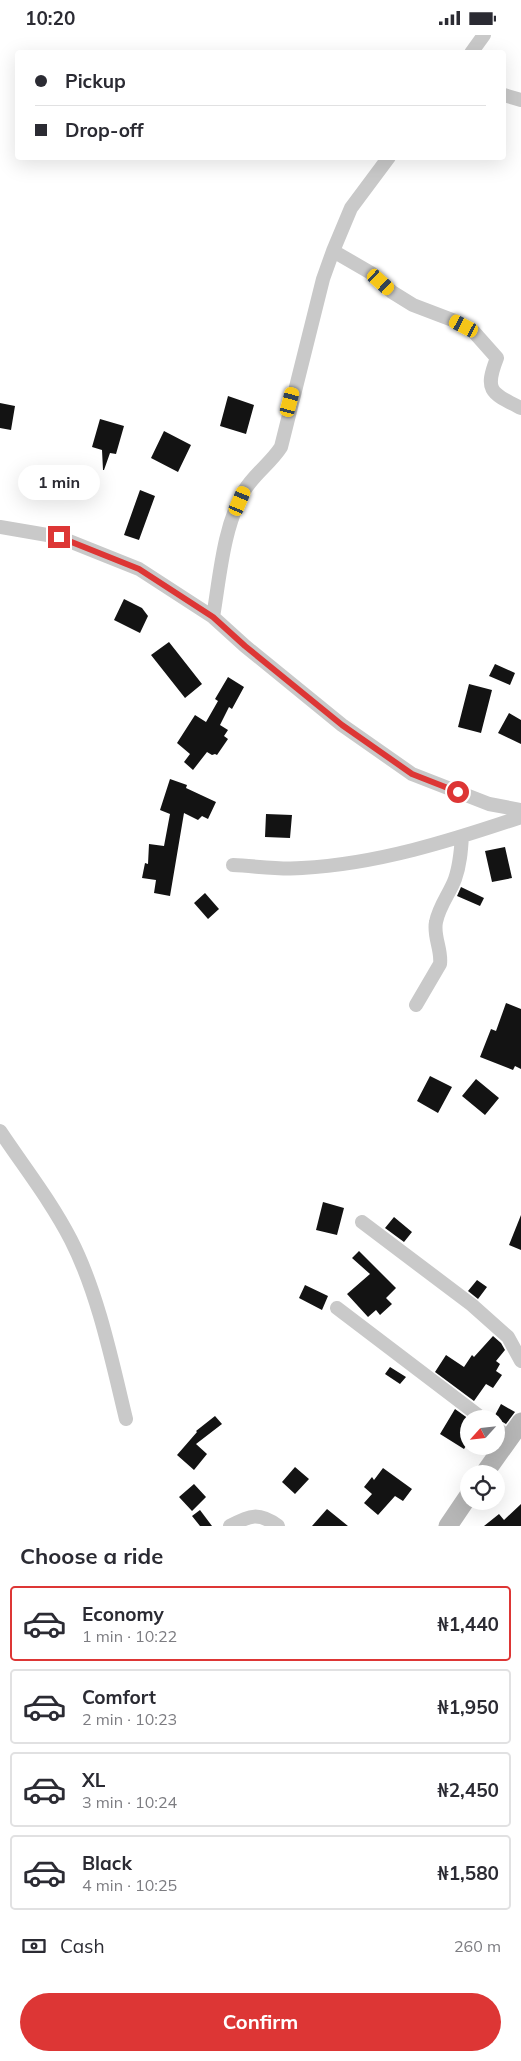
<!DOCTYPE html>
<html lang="en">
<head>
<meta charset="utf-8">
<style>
	:root { --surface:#fff; --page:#f2f2f3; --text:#2b2b33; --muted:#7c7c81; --line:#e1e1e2; --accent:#dd3635 }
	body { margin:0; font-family:Mulish,sans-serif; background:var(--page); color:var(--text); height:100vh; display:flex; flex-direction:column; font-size:19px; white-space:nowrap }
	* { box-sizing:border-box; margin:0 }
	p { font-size:16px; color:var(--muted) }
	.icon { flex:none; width:28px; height:28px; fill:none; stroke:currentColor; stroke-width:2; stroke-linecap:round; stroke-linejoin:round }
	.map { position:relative; height:1491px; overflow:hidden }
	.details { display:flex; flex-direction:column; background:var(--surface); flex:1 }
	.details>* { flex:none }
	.top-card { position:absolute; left:15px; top:15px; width:491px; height:110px; border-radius:5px; box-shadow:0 5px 20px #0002; display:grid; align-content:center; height:110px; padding:0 20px; background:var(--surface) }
	.needle { width:32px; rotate:243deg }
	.tools { position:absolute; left:460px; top:1375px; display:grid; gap:10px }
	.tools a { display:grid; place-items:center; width:45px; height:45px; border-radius:50%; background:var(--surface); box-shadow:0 5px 20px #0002; font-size:25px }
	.end { position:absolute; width:22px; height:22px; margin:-11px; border:6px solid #dd3635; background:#fff; box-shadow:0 0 0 2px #fff }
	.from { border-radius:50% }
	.bubble { position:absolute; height:35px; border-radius:18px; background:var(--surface); box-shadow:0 5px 20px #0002; font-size:16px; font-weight:700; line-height:35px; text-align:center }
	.car { position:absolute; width:15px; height:30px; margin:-15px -8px; border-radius:6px; box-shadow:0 0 4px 1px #0007; background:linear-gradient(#f5c518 24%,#345 0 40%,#f5c518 0 76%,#345 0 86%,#f5c518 0) }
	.top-card b { display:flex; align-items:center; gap:18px; height:48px; font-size:19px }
	.top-card b+b { border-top:1px solid var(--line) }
	.top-card i { width:12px; height:12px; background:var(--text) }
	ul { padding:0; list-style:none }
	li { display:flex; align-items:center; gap:15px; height:75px; margin:0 10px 8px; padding:0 10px; border:2px solid var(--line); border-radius:5px }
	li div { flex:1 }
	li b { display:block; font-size:19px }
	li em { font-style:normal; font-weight:700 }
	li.on { border-color:var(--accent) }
	li>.icon { width:45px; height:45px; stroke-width:1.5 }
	h2 { padding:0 20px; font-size:22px; line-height:60px }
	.pay { display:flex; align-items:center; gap:12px; height:55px; padding:0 20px; font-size:19px }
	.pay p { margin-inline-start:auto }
	.action { display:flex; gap:10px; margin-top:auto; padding:10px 20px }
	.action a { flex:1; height:58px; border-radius:30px; background:var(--accent); color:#fff; font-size:20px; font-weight:700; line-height:58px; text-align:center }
	.status { display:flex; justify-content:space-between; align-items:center; height:35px; padding:0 25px; background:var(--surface); direction:ltr }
	.status svg { height:14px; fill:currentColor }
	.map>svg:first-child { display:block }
</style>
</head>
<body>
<div class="status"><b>10:20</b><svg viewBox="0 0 49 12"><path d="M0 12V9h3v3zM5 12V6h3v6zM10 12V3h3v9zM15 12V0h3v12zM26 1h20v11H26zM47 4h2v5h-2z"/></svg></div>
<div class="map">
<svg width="521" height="1491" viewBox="0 0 521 1491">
	<rect width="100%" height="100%" fill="#fff"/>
	<path fill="#131313" d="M228,361L254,370L246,399L220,391Z
		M0,368L15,371L11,395L0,393Z
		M100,384L124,391L116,419L110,418L104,435H103L102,415L92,412Z
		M164,396L191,410L178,437L151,423Z
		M140,455L155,461L139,505L124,500Z
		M124,564L142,573L148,581L140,598L114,585Z
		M169,607L202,649L185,663L151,620Z
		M495,629L515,638L510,650L489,641Z
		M228,642L244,652L232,674L229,672L220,690L228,695L224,701L228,704L217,720L215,719L212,720L207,717L193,735L184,727L190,719L177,708L195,680L206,687L218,666L215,664Z
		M469,649L492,655L481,698L458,692Z
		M509,678L521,685V709L498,698Z
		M170,744L187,750L186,753L216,767L208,784L202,781L198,785L184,778L170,861L154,858L156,845L142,843L145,828L148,829L149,809L164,811L170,779L160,775Z
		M266,779L292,780L290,803L265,802Z
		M505,812L512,843L492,847L485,816Z
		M461,852L484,863L480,871L457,861Z
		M205,858L219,874L208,884L194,868Z
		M506,968L521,974V1034L515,1031L513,1035L480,1022L491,994L496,996Z
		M430,1041L452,1052L438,1078L417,1066Z
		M476,1044L499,1063L485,1080L462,1061Z
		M323,1167L344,1173L337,1200L316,1195Z
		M521,1180V1215L509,1210Z
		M394,1182L412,1197L404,1207L385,1193Z
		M359,1216L396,1253L386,1263L392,1269L380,1280L376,1275L368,1282L347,1259L370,1239L352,1223Z
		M477,1245L487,1252L478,1264L468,1256Z
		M305,1250L328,1261L322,1275L299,1263Z
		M493,1301L501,1308L505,1315L496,1326L500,1329L496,1336L502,1340L493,1353L486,1349L474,1366L435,1337L446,1320L464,1332L472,1320L474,1322Z
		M390,1332L406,1342L400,1349L385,1339Z
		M501,1369L515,1377L506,1389L494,1382Z
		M455,1374L469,1384V1406L464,1414L440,1399Z
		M215,1381L222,1389L196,1409L207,1419L194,1435L177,1420L197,1397L196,1396Z
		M295,1432L309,1444L295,1459L282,1447Z
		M383,1433L412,1454L403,1466L395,1461L378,1480L364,1468L372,1459L364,1452L372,1442L374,1445Z
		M194,1449L206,1462L192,1476L179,1462Z
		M521,1469V1491H484L499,1479L504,1485Z
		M327,1474L348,1491H312Z
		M200,1475L212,1491H200L192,1481Z"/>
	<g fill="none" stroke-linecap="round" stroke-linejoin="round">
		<path stroke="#c9c9c9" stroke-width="14" d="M471,18L484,0
			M504,60L521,65
			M333,216L371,238L392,257L413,270L455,286L473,296L497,323C484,356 491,358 521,373
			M0,492L59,502L139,534L213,582L245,611L342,690L412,739L489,769L521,775
			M213,582C220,541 223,493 244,456C254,439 271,428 281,412L323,244L333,216L351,173L389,122
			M233,830C256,831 280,835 302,833C377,829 450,806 521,782
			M416,970L440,929C442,915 433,901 436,887C439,871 450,858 455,844C460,830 461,816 462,801
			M0,1096C24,1132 51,1166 71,1205C98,1258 112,1326 126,1384
			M362,1187L472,1270L508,1302L521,1326
			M337,1273L483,1384
			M496,1393L510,1403
			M230,1491C250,1480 259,1477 278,1491"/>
		<path stroke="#b6b6b6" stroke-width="19" d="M484,1439L521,1387
			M448,1491L469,1460"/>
	</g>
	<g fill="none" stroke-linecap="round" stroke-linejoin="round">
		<path stroke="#dd3635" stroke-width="6" d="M59,502L139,534L213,582L245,611L342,690L412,739L458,757"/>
	</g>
</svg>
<div class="tools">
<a><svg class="needle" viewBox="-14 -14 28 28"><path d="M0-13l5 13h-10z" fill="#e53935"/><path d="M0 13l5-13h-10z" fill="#7c7c81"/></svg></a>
<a><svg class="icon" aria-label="locate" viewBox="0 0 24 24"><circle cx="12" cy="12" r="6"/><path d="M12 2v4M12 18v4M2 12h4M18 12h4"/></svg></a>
</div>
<i class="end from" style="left:458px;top:757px"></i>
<i class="end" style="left:59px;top:502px"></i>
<div class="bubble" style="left:18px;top:430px;width:82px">1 min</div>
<i class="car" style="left:381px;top:247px;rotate:132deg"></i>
<i class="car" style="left:464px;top:291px;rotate:297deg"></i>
<i class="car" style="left:290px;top:367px;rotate:15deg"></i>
<i class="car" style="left:240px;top:466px;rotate:23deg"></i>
<div class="top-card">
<b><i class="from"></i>Pickup</b>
<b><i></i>Drop-off</b>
</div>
</div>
<section class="details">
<h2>Choose a ride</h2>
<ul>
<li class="on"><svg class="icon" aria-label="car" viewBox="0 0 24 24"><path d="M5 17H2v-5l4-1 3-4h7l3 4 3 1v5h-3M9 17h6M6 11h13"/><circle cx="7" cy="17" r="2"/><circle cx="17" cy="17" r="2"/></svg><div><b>Economy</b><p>1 min · 10:22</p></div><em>₦1,440</em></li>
<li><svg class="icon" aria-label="car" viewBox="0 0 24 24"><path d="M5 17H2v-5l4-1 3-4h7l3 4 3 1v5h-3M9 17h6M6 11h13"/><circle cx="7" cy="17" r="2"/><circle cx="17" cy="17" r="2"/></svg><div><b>Comfort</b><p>2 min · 10:23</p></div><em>₦1,950</em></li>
<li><svg class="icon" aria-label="car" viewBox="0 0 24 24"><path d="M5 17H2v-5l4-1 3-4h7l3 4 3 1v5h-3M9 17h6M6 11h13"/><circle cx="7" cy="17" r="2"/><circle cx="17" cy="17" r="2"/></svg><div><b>XL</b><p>3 min · 10:24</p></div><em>₦2,450</em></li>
<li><svg class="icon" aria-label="car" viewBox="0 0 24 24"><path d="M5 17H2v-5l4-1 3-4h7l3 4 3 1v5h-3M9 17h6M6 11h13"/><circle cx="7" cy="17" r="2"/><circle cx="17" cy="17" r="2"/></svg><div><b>Black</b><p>4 min · 10:25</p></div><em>₦1,580</em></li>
</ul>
<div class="pay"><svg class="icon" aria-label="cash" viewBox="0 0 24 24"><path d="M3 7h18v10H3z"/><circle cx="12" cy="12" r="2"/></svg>Cash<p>260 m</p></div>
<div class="action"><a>Confirm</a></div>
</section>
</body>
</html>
